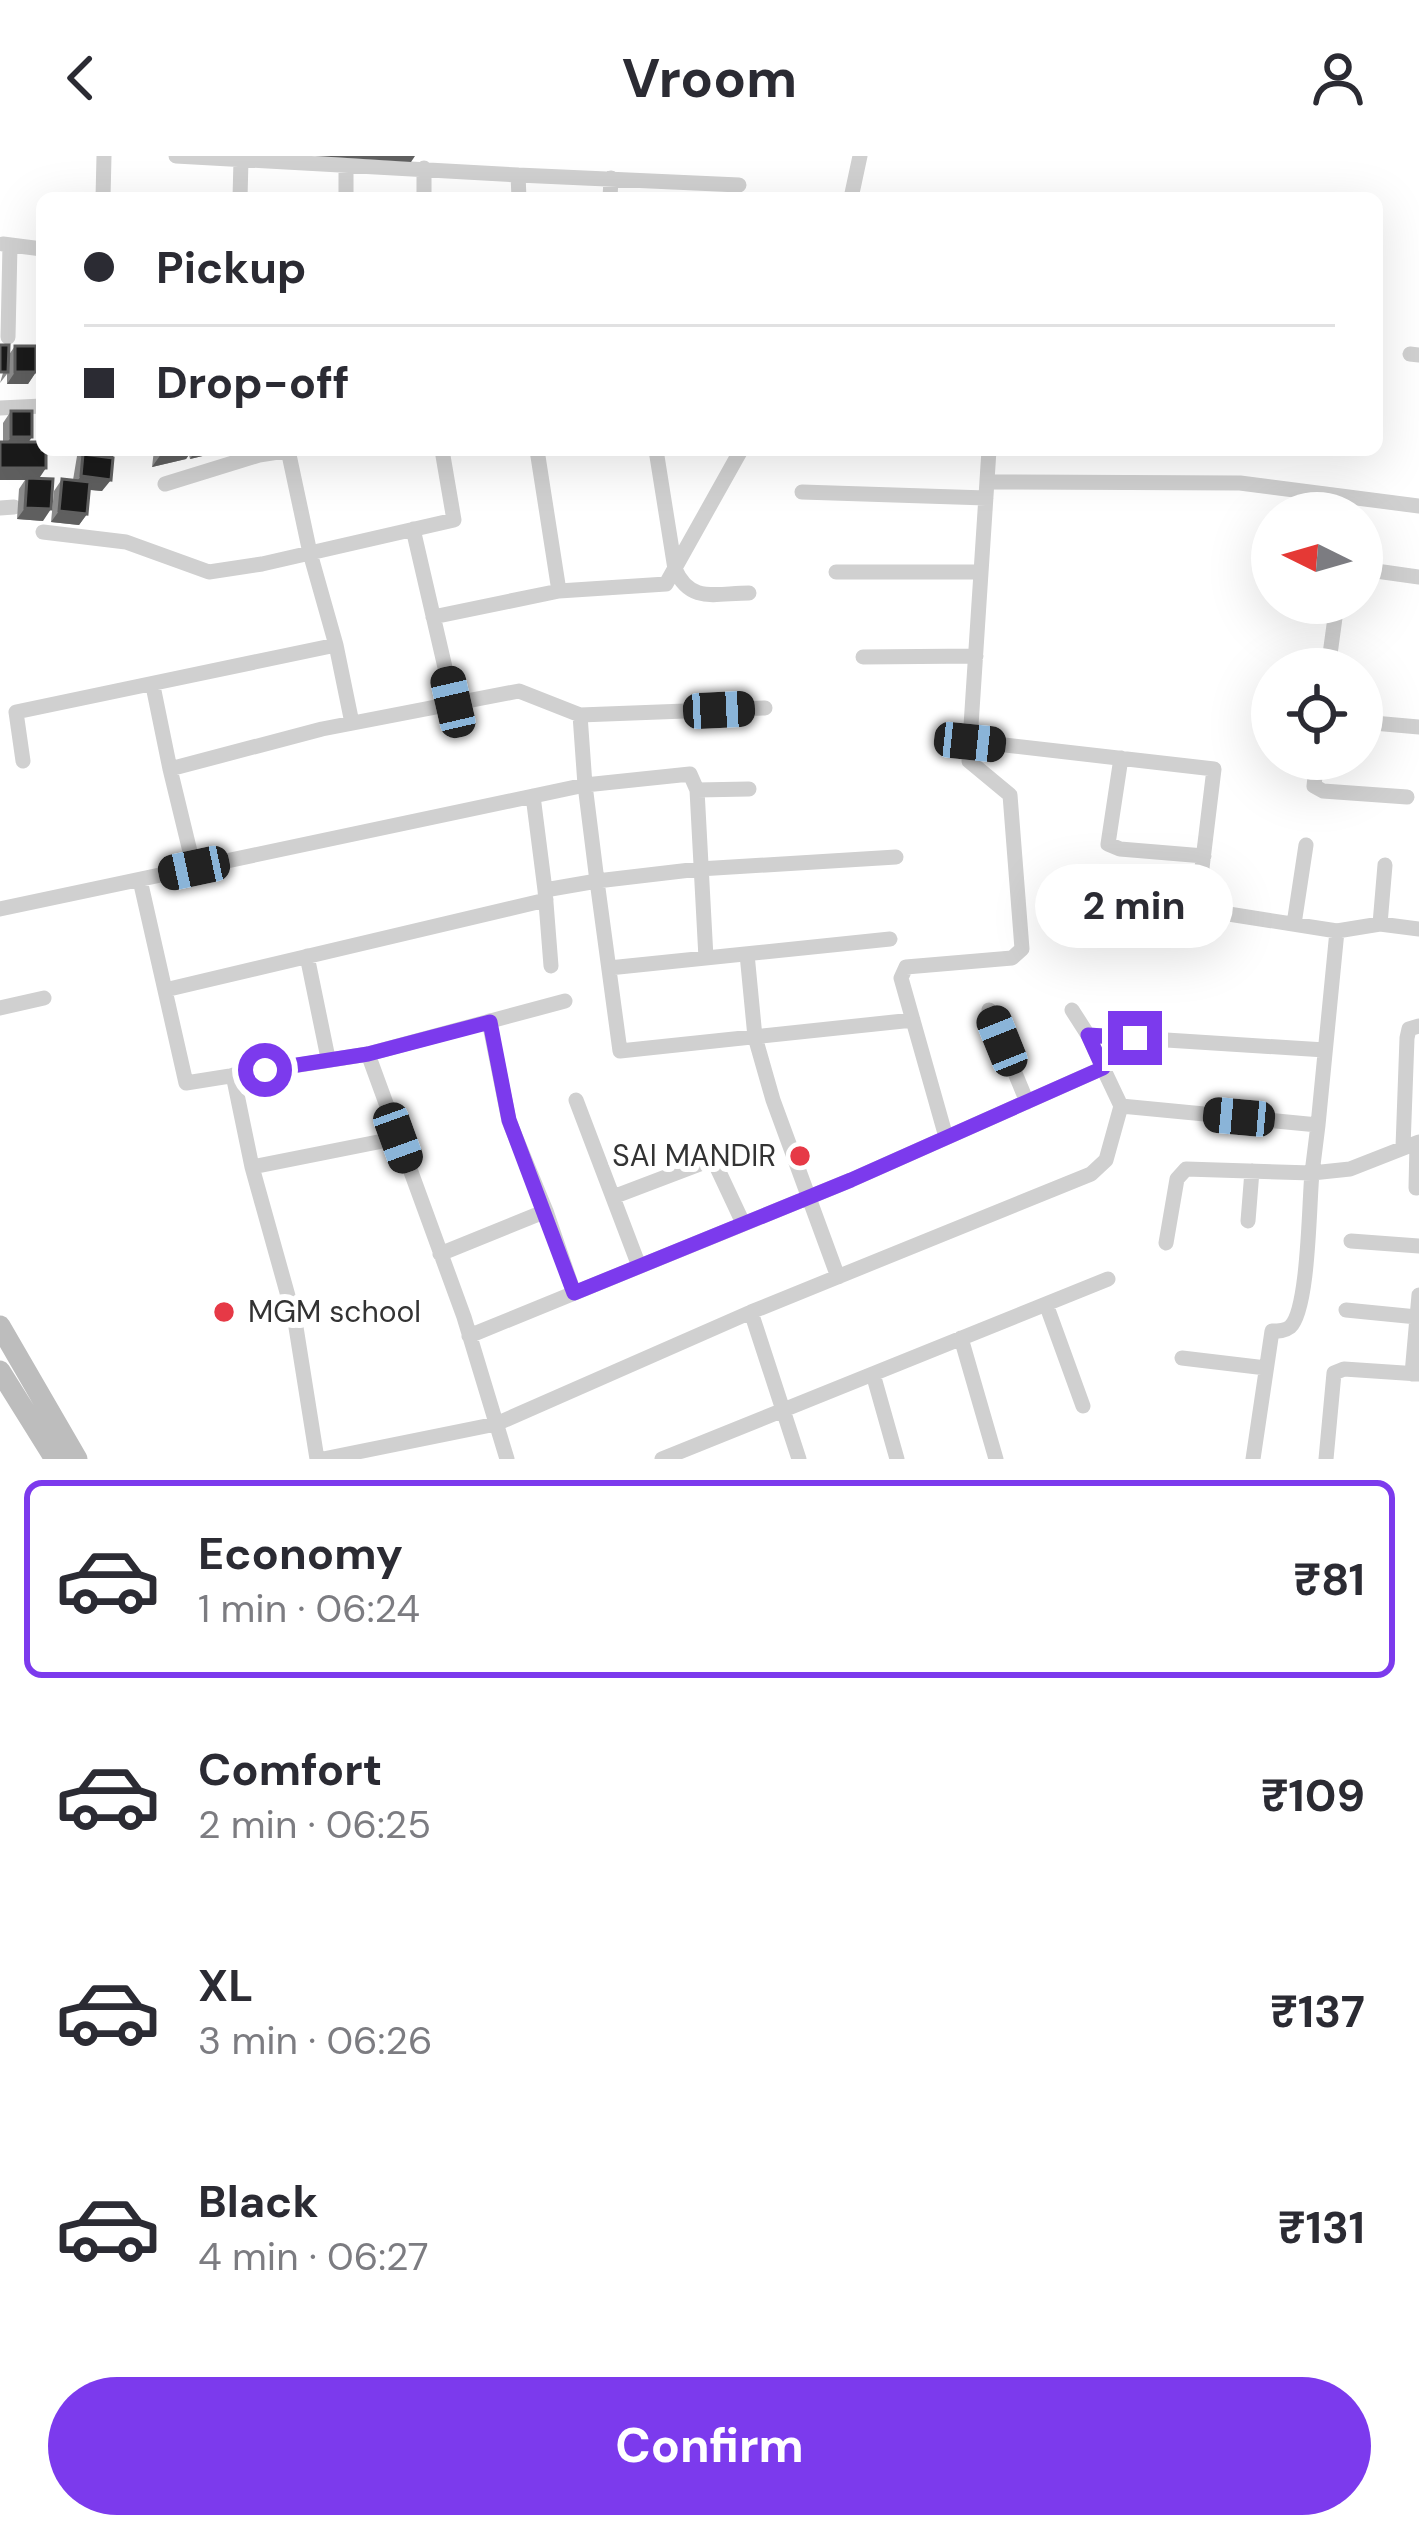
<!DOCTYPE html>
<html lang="en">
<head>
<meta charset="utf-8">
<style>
	:root { --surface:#fff; --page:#f7f7f7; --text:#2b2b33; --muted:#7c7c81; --line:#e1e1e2; --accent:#7c3aed }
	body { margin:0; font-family:"DM Sans",sans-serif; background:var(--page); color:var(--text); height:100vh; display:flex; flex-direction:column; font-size:45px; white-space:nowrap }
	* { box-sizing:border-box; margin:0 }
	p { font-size:39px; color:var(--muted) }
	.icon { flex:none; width:66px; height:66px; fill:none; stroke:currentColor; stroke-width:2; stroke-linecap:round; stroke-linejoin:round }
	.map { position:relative; height:1303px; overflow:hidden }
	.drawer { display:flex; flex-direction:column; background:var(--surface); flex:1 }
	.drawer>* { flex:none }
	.top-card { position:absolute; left:36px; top:36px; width:1347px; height:264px; border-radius:18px; box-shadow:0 12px 48px #0002; display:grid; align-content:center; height:264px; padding:0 48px; background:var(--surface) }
	.needle { width:78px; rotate:275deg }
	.tools { position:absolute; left:1251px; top:336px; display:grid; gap:24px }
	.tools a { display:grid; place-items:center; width:132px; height:132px; border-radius:50%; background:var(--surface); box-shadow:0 12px 48px #0002; font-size:60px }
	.end { position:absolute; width:54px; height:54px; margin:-27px; border:15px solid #7c3aed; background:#fff; box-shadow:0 0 0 6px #fff }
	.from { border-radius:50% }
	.bubble { position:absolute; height:84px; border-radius:42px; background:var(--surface); box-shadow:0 12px 48px #0002; font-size:39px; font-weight:700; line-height:84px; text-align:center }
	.car { position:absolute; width:36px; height:72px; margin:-36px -18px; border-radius:15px; box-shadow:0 0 9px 3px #0007; background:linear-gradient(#222 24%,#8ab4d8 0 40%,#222 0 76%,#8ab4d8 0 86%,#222 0) }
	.top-card b { display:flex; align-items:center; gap:42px; height:114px; font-size:45px }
	.top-card b+b { border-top:3px solid var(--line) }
	.top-card i { width:30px; height:30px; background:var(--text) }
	ul { padding:21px 0 0; list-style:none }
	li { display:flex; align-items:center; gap:36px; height:198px; margin:0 24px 18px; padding:0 24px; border:6px solid transparent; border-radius:18px }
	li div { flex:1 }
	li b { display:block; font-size:45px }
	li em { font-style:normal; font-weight:700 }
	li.active { border-color:var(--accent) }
	li>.icon { width:108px; height:108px; stroke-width:1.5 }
	.cta { display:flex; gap:24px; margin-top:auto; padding:24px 48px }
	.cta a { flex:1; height:138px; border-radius:72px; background:var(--accent); color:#fff; font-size:48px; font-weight:700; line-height:138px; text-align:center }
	header { display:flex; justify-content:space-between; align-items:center; height:156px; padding:0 48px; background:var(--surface); font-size:54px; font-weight:700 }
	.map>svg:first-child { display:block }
</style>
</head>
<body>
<header><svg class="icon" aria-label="back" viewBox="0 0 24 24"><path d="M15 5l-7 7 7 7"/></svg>Vroom<svg class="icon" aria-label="person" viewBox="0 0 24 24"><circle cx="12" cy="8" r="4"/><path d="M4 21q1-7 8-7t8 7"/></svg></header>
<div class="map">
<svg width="1419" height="1303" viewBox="0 0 1419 1303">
	<rect width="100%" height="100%" fill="#fff"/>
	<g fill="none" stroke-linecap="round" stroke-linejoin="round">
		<path stroke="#d0d0d0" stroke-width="15" d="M176,0L518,19L519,42
			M346,10V42
			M424,12V42
			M518,19L739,29
			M103,42L104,0
			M240,42L241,4
			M610,42L611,22
			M851,42L860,0
			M3,88L42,93
			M8,181L10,89
			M1410,198L1419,199
			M0,252L42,250
			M656,294L675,413C690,448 716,437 749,437
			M987,326L1240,327L1419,350
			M165,328L259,299L291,294
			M802,336L986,342
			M0,352L14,351
			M413,373L453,546
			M43,376L126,386L209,416L262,408L454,364L442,294
			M1362,413L1419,421
			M836,416H981
			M559,435L666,428L741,294
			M433,461L559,435L537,294
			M336,489L352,567
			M863,501L976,500
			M1328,513L1337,447
			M153,530L170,613
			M1362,566L1419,571
			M970,585L989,294
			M1121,602L1108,688L1120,693L1204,700
			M1317,603L1314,630L1323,635L1407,641
			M23,605L16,556L336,489L310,397L288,294
			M697,634L749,633
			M533,640L545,734
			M194,712L170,613L322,573L519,535L580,559
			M140,724L186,927L368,898L565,845
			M0,753L585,629L580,559L765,552
			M1294,768L1306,689
			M1380,768L1385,709
			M1337,775L1380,768L1419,773
			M747,798L755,881L773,944L838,1121
			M307,800L328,902
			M706,802L697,634L690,618L585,629L597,725L699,713L896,701
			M551,810L545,734L597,725L620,895L913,864
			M609,812L890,783
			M165,834L546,744
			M0,852L44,842
			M989,854L1027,946
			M1072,854L1088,879
			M368,898L464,1161L507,1303
			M1103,912L1088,879L1325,894
			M233,919L252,1011L295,1165L317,1303
			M576,944L639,1110
			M1318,969L1312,1017L1350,1013L1419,986
			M1403,991L1407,882L1409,873L1419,870
			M252,1011L398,982
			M1416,1032L1417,987
			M613,1041L713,1003L743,1067
			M546,1055L574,1137
			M1248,1065L1252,1015
			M1351,1085L1419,1090
			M1166,1087L1177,1023L1186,1013L1312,1017C1309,1046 1309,1154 1290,1171C1285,1175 1279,1175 1272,1175L1253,1303
			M440,1098L546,1055L509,965L489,865
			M1046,1148L1083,1250
			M1346,1154L1417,1161
			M469,1180L851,1024L1103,912L1121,950L1318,969L1337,775L1197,753L1214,613L970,585L969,605L1010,639L1022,793L1012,802L906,811L901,822L946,981
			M961,1182L996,1303
			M1182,1202L1266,1212
			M873,1218L897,1303
			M1412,1218L1419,1139
			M323,1303L496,1268L751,1156
			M662,1303L1108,1123
			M799,1303L751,1156L1091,1018L1106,1004L1121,950
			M1326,1303L1334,1217L1344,1213L1419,1218"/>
		<path stroke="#bdbdbd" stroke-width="21" d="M0,1170L77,1303
			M0,1215L55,1303"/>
	</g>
	<path fill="#8c8c8c" d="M15,190L36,216L28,228H7V218L0,227L8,200Z
		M42,198V227H40V200Z
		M11,255L29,286L39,322L43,365L17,363L19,333L25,324L3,286V267Z
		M78,294H115L102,335L90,334L87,358L79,369L51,366L54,335L62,323L73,324Z
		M154,294H217L215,297L190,303L189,299L186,303L152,311Z"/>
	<path fill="#5f5f5f" d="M315,0H415L411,6Z
		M15,216H36L28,228H7Z
		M11,281H32L24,293H3Z
		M164,294H192L186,303L152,311Z
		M196,294H217L215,297L190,303Z
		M85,295L115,298L107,310L83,298L77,306Z
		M0,312H46L38,324H0Z
		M81,320L111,324L102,335L72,332Z
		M25,352L51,353L43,365L17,363Z
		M59,355L87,358L79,369L51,366Z"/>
	<path fill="#1a1a1a" stroke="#5f5f5f" stroke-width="3" d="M0,189H9L8,216H0Z
		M15,190H36V216H15Z
		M11,255H32V281H11Z
		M0,286H42V294H46V312H0Z
		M85,294H115V298Z
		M83,298L113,302L111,324L81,320Z
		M27,322L53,323L51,353L25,352Z
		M62,323L90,326L87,358L59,355Z"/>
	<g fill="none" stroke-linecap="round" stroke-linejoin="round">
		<path stroke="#7c3aed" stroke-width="15" d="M265,914L368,898L490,866L509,964L574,1137L851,1024L1103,912L1088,879L1135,882"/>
	</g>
	<g fill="#e63946" stroke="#fff" stroke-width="4.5">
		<circle cx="800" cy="1000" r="12"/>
		<circle cx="224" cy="1156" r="12"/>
	</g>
	<g text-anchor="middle" stroke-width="12" stroke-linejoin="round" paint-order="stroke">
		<g font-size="30" fill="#333" stroke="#fff" text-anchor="end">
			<text x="776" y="1010">SAI MANDIR</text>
			<text x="248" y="1166" text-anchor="start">MGM school</text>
		</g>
	</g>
</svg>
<div class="tools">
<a><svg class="needle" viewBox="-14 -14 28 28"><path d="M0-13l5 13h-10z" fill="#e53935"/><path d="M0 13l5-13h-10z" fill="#7c7c81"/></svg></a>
<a><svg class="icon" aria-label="locate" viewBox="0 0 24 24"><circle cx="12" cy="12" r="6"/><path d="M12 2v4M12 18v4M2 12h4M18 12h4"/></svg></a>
</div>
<i class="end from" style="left:265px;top:914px"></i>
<i class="end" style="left:1135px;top:882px"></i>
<div class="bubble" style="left:1035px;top:708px;width:198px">2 min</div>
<i class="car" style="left:453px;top:546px;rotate:347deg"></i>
<i class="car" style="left:719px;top:554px;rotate:87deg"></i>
<i class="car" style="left:970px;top:586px;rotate:96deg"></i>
<i class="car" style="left:194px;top:712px;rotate:258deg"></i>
<i class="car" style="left:1002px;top:885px;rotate:338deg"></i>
<i class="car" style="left:1239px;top:961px;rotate:275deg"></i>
<i class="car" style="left:398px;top:982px;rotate:160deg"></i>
<div class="top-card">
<b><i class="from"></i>Pickup</b>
<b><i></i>Drop-off</b>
</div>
</div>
<section class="drawer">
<ul>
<li class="active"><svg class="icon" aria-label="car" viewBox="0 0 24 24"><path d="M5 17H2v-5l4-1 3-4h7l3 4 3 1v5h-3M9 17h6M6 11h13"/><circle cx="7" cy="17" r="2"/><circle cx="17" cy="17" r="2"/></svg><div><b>Economy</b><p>1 min · 06:24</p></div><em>₹81</em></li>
<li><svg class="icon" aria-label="car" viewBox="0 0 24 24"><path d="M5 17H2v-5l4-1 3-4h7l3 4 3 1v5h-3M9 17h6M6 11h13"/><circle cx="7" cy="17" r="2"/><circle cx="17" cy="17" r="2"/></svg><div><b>Comfort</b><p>2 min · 06:25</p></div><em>₹109</em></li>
<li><svg class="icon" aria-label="car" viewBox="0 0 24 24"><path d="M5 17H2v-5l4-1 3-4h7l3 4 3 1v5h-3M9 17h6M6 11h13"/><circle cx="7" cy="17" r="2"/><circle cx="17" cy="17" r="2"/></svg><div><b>XL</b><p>3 min · 06:26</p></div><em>₹137</em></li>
<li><svg class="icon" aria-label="car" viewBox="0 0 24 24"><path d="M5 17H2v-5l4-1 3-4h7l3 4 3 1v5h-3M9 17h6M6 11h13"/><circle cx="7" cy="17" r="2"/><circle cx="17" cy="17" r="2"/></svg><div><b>Black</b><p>4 min · 06:27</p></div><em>₹131</em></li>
</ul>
<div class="cta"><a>Confirm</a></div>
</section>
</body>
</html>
